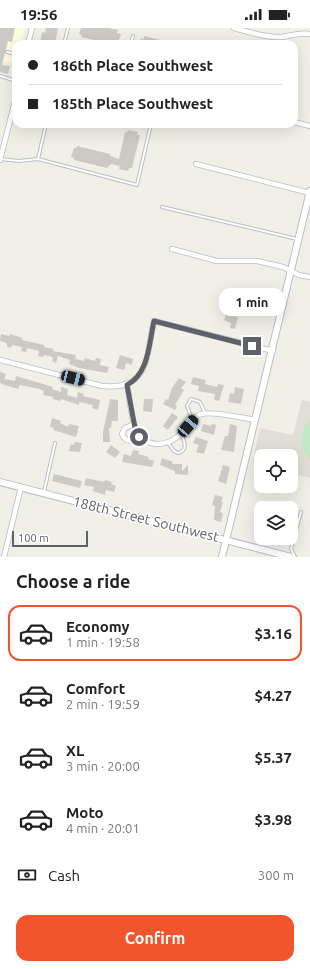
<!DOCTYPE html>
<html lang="en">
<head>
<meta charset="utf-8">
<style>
	:root { --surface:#fff; --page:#f6f6f6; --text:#222; --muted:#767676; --line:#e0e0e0; --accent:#f2552c }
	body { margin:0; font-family:Ubuntu,sans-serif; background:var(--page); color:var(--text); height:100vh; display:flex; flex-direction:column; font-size:15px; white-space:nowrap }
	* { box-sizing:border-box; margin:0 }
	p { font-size:13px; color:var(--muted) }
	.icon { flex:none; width:22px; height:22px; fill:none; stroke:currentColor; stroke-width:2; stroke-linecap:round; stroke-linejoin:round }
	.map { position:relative; height:529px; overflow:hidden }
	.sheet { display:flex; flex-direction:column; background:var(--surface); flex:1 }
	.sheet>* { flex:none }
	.top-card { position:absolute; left:12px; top:12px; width:286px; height:88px; border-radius:12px; box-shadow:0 4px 16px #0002; display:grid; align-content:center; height:88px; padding:0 16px; background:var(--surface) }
	.fabs { position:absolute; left:254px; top:421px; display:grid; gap:8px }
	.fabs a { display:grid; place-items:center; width:44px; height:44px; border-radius:8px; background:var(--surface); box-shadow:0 4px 16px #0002; font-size:20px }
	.scale { position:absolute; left:12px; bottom:10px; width:76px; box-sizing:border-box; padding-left:4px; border:2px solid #5e6168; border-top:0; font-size:11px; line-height:14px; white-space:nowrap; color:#5e6168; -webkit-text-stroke:3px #fff; paint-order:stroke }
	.end { position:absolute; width:18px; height:18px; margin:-9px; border:5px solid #5e6168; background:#fff; box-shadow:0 0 0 2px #fff }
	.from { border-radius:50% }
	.bubble { position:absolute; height:28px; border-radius:12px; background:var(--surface); box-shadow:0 4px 16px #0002; font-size:13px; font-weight:600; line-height:28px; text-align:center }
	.car { position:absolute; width:12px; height:24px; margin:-12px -6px; border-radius:5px; box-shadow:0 0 3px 1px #0007; background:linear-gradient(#222 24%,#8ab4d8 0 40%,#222 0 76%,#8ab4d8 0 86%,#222 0) }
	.top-card b { display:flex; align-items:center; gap:14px; height:38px; font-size:15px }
	.top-card b+b { border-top:1px solid var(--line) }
	.top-card i { width:10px; height:10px; background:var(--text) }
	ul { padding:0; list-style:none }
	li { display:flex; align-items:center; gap:12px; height:56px; margin:0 8px 6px; padding:0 8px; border:2px solid transparent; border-radius:12px }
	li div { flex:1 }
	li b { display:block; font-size:15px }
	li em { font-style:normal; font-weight:600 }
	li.on { border-color:var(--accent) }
	li>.icon { width:36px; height:36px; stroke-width:1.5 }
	h2 { padding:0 16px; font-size:18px; line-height:48px }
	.pay { display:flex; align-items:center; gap:10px; height:44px; padding:0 16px; font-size:15px }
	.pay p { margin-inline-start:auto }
	.cta { display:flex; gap:8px; margin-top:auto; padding:8px 16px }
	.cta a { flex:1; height:46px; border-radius:12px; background:var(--accent); color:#fff; font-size:16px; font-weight:600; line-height:46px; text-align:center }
	.status { display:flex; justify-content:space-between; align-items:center; height:28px; padding:0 20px; background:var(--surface); direction:ltr }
	.status svg { height:11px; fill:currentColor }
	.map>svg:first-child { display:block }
</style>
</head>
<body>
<div class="status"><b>19:56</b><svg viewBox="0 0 49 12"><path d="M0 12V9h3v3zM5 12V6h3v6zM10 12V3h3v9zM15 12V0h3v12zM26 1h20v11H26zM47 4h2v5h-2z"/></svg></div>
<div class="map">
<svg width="310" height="529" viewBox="0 0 310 529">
	<rect width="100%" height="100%" fill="#f1f0e7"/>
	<path fill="#fffbde" d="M0,0H25L22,16H16V36L0,33Z"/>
	<path fill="#e1dfd5" d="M302,372L310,374V450L291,445V428H261V438L252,435L260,400L293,407Z"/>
	<path fill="#c2e9c7" d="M310,393V432L301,417L304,399Z"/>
	<path fill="#cccac4" d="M0,0H15L12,14L8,13L2,37L10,38L8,46L0,44Z
		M46,0H58L55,16H40L42,4L45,5Z
		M81,0H108L118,2L117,5L121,6L118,15L112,16L81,9L82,7L79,6Z
		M144,8L168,14V16H140L141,10L144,11Z
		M128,102L138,104L137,107H140L132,140H129L128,143L119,141L120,138L111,136L107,140L74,132V130L71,129L74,120H76L77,118L110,126V128L119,131L125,104L127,105Z
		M266,268L272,270L268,284L262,282Z
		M226,286L238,289L235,301L230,300L231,295L224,292Z
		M1,306L9,308L10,306L23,310L22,312L44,317V319L54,321L53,323L76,327L75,331L84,333L85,330L95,333L96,330L101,331L100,337L109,339L107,345L79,340L69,336L70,332L58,328L56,335L52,333L53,329L44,327L43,329L38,328L39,323L27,320L26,324L21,323L22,319L12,317L11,320L7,319V316L5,314L0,313Z
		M120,327L133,331L132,337L126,335L124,342L116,340Z
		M0,344L6,346L4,351L15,353L16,348L53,359L52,361L61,364V359L68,361L67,367L77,370L78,364L84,366L83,368L100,372L98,382L92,380L93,377L79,374V377L61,371L60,373L53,371V369L43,367L44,363L39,361L20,357L18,361L5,357L0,355Z
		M193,349L206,352L205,356L217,359L218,356L224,357L219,373L214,372L215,366L198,363L199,358L191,356Z
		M179,350L186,354L181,360L184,362L175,377L177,378L175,382L163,376L166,371L168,372L172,360Z
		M235,359L244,361L241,376L228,374L230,365L234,366Z
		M110,371L118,372V393H112L111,400H109L110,414H103V404Z
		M144,371H153L152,384L143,383Z
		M172,385L178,389L168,402L163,398Z
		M52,390L61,393L60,395L68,399L69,396L79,398L76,409L53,402L54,400L50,399Z
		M203,396L211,398L212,396L216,397L214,407L201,403Z
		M230,396L237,398L234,424L221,422L225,408H228Z
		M196,409L208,413L204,426L196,424L199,417L193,415Z
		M75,414L82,415L80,424L69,423L71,416L74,417Z
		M111,417L120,424L115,430L106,424Z
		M133,422L139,423L138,426L149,429L148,431L154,433L152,439L122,434L124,426L131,428Z
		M162,430L173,434L172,436H182V443L188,437V447L175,446V443L160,437Z
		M223,437L230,439L226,456L218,453Z
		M54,446L82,453L80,460L52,453Z
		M86,450L104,454L105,452L112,454L111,456L116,458L114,464L106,462L105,467L93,463L94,459L84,457Z
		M215,467L223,469L221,474H223L220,484L223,485L221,494L214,492L215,478L212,477Z"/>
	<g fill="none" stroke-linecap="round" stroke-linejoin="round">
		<g stroke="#bbbdc3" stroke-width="4">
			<path id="lane" d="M65,14L71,16
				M64,16L68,0
				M131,16L133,8
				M7,24L16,26
				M0,48L16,53
				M143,96L150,98
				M0,131L19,133L38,131L137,157L151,96
				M38,131L46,96
				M162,179L297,211
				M192,391L187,378L191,371L200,374L205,385
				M168,415L174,423L178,425C188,422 185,414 181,406
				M44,464L55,415
				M295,529L291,521L301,484"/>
		</g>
		<g stroke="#bbbdc3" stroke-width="6">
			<path id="street" d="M234,0C249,4 266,10 281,9C291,8 300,4 310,6
				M28,16L32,0
				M294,94L310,98
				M0,132L16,69
				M196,136L310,165
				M172,221L217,233H257L283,239L299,247L310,249
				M0,332L102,358C150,363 146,328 154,293L273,323
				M127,357C132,377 129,415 157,416C164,416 171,414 177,409C185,403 191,389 201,386C214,383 242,390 256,392
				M134,396L125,400L122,406C126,415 133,414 139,409
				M4,529L21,459"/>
		</g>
		<g stroke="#bcbec5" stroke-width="8">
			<path id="secondary" d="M0,454L291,529
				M222,529L310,163"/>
		</g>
		<use href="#lane" stroke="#fff" stroke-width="2"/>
		<use href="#street" stroke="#fff" stroke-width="4.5"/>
		<use href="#secondary" stroke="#fff" stroke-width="6"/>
	</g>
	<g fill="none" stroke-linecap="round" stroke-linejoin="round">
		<path stroke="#5e6168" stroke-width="5" d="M139,409L135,400L127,357C149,346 149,315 154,293L252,318"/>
	</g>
	<g text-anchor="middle" stroke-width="3" stroke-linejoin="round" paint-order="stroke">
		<g font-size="14" fill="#5e6168" stroke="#fff">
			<text transform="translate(146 491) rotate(14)" y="5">188th Street Southwest</text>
		</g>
	</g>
</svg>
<div class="fabs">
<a><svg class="icon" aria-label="locate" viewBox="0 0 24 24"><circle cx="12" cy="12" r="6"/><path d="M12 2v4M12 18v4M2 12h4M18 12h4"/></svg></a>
<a><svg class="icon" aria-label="layers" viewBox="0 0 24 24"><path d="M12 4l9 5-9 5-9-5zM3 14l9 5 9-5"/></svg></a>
</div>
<div class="scale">100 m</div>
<i class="end from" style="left:139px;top:409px"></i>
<i class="end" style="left:252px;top:318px"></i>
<div class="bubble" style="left:219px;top:260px;width:66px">1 min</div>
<i class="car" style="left:73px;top:350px;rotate:104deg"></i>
<i class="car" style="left:188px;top:398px;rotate:41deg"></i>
<div class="top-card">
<b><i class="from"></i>186th Place Southwest</b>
<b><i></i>185th Place Southwest</b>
</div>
</div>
<section class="sheet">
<h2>Choose a ride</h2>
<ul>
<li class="on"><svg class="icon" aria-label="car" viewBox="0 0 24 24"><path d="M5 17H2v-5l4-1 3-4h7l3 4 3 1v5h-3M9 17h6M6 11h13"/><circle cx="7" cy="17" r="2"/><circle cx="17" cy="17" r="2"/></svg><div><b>Economy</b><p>1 min · 19:58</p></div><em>$3.16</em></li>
<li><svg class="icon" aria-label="car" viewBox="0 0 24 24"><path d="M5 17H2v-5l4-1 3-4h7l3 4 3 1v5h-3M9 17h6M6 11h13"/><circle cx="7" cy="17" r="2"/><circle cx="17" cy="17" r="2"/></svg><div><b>Comfort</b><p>2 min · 19:59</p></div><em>$4.27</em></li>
<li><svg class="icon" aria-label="car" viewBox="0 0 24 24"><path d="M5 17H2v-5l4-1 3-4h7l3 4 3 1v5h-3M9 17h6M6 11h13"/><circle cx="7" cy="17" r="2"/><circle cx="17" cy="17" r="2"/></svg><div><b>XL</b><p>3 min · 20:00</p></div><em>$5.37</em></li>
<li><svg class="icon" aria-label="car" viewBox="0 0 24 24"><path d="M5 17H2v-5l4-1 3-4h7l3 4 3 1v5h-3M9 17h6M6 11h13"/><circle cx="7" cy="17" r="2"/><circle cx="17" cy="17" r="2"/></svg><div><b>Moto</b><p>4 min · 20:01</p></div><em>$3.98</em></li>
</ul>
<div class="pay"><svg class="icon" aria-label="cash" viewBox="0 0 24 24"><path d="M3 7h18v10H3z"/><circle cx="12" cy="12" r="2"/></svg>Cash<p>300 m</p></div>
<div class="cta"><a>Confirm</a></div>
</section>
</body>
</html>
